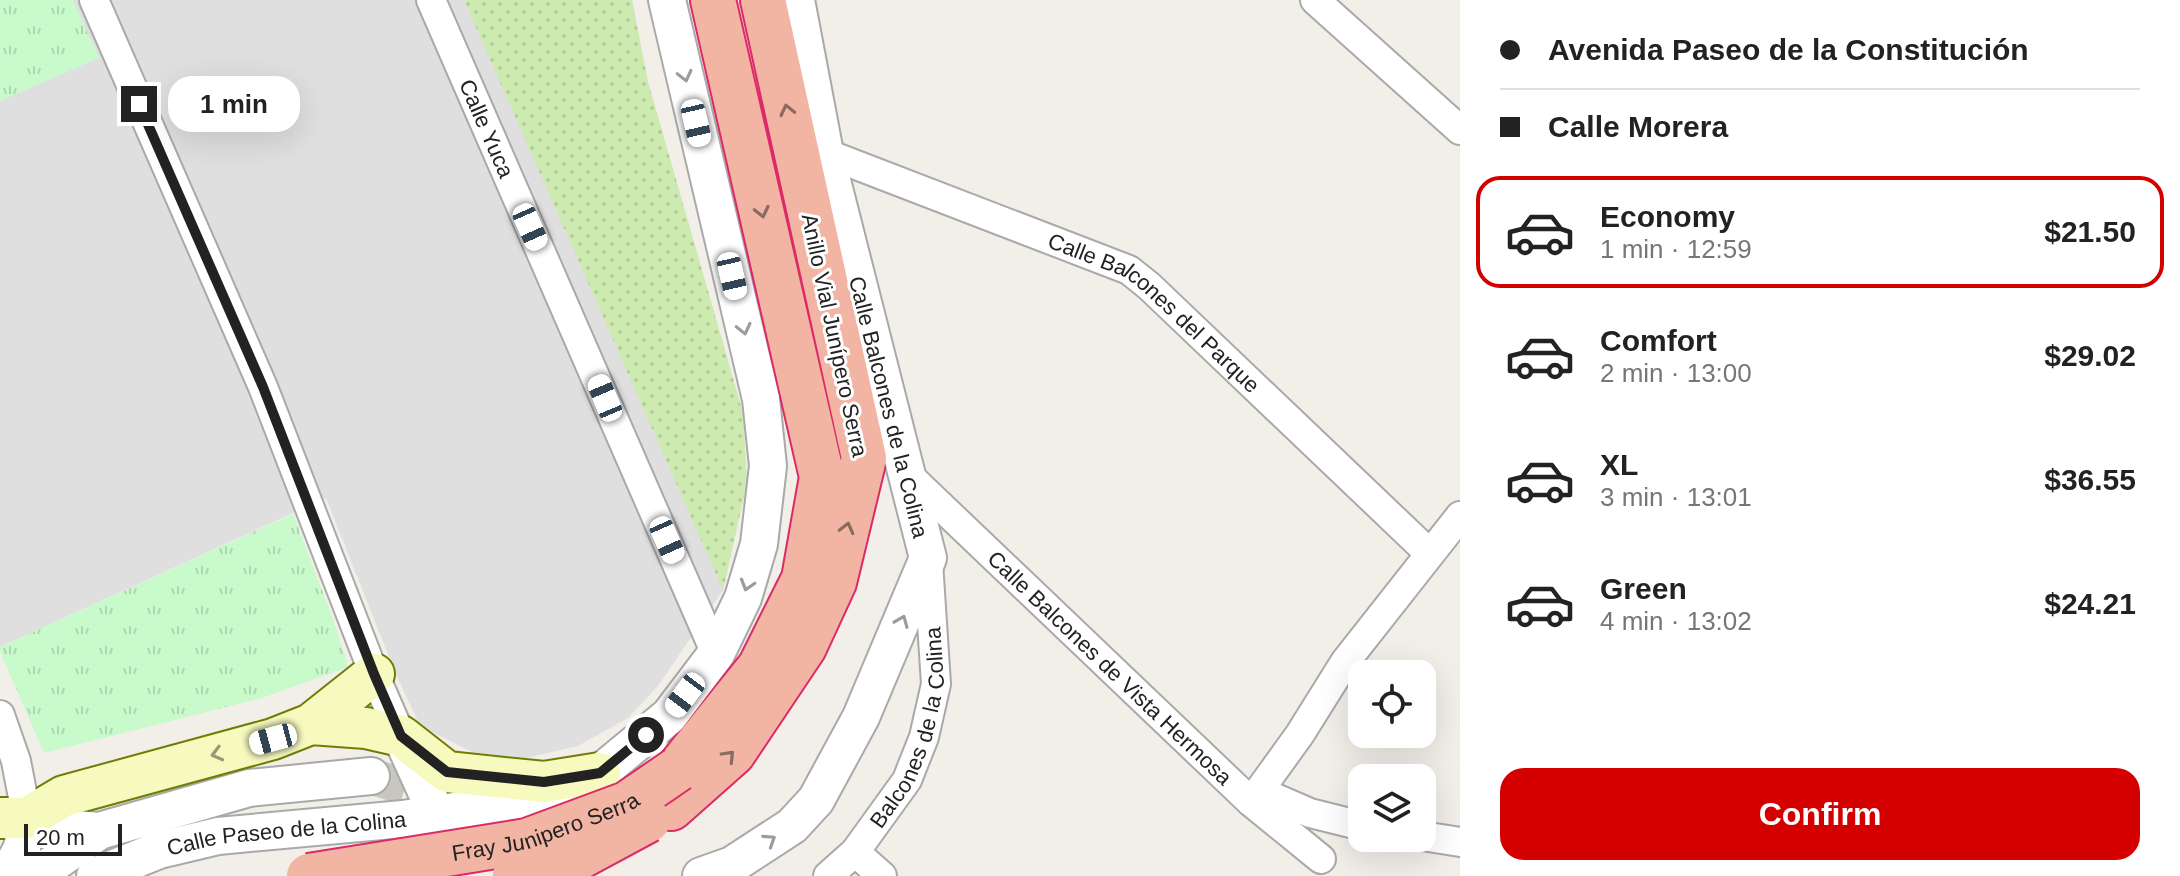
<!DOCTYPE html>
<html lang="en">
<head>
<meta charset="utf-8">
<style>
	:root { --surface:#fff; --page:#f6f6f6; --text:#222; --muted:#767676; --line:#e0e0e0; --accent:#d40000 }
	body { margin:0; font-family:Helvetica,sans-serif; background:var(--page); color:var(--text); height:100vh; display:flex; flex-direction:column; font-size:30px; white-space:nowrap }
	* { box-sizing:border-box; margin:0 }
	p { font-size:26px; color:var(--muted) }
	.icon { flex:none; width:44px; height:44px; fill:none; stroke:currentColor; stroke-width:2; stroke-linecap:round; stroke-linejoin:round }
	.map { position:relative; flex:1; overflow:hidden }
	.side { display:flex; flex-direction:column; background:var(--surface); width:720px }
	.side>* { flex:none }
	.top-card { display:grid; align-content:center; height:176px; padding:0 40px; background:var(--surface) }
	.buttons { position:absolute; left:1348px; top:660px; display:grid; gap:16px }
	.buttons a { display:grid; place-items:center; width:88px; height:88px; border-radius:16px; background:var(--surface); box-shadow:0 8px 32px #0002; font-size:40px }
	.scale { position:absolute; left:24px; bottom:20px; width:98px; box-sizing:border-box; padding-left:8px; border:4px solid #222; border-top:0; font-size:22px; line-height:28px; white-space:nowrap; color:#222; -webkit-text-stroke:6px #fff; paint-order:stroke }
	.end { position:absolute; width:36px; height:36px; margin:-18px; border:10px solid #222; background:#fff; box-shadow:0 0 0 4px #fff }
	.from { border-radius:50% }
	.bubble { position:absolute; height:56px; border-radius:24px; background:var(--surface); box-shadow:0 8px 32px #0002; font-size:26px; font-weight:600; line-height:56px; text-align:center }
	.car { position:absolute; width:24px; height:48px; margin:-24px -12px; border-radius:10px; box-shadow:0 0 6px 2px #0007; background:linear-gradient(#fff 24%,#345 0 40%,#fff 0 76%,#345 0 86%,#fff 0) }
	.top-card b { display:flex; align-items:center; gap:28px; height:76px; font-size:30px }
	.top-card b+b { border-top:2px solid var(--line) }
	.top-card i { width:20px; height:20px; background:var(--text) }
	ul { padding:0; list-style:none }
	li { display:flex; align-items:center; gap:24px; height:112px; margin:0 16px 12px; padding:0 24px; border:4px solid transparent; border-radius:24px }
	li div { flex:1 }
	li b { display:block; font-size:30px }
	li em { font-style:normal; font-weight:600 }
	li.on { border-color:var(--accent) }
	li>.icon { width:72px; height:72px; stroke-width:1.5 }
	.primary-button { display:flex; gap:16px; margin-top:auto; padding:16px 40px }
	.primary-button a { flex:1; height:92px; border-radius:24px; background:var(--accent); color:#fff; font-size:32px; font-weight:600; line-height:92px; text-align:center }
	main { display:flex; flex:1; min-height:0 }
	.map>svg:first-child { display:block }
</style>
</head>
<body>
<main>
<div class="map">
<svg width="1460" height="876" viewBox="0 0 1460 876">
	<defs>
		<pattern id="grass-dots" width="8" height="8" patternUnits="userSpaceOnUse" patternTransform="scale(2)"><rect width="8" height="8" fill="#cdebb0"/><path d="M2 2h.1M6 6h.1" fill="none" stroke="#b0c997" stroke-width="1.8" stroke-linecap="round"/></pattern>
		<pattern id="park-tufts" width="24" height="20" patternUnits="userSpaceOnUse" patternTransform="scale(2)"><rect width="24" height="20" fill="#c8facc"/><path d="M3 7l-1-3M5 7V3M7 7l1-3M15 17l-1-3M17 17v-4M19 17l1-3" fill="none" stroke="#acd6af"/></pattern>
	</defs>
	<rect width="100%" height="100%" fill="#f2efe9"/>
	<path fill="#e0dfdf" d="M0,0H632L648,82L743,413L747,483L723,590L658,686L628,718L578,746L522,759L474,753L420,726L395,672L326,498L0,647Z"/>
	<path fill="url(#grass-dots)" d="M464,0H632L648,82L743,413L747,483L723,590Z"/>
	<path fill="url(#park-tufts)" d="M0,0H73L99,58L0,101Z
		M293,514L334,622L348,667L262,698L44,753L0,652V647Z"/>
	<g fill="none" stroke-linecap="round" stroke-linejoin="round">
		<path stroke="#c8c6c1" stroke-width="36" stroke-dasharray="36 18" stroke-linecap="butt" d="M371,776L439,798L507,861"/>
		<g stroke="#a9a9a9" stroke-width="32">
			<g id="minor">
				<path d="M94,0L263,387L374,674L401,736"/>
				<path id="s1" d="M431,0L716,654"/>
				<path d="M1315,0L1460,130"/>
				<path id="s2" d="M825,153L1129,270L1149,286L1429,553"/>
				<path id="s3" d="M906,473L1251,802L1321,859"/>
				<path d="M0,715L16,761L27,818"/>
				<path d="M1259,791L1310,813L1362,826"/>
				<path d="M1251,802L1300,734L1345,662L1460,516"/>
				<path d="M1422,836L1460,842"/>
				<path d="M855,852L882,876"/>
				<path id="s4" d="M828,876L855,852L907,780L924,737L936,684L928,562"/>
			</g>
		</g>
		<g stroke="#a9a9a9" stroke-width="40">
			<g id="tertiary">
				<path d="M401,736L436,813L438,835"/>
				<path d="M7,876L22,848L27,818L64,828L99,831L249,788L371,776"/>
				<path d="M36,876L99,831"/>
				<path id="s5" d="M95,876L159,850L218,836L403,819L531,799L600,773L669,716L716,654L743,598L759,544L768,466L761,399L667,0"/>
				<path d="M701,876L732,865L792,826L816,800L861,717L928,558L825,153L796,0"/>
			</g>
		</g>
		<g stroke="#707d05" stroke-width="44">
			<path id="secondary" d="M311,724L374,674
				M0,818H27L64,796L273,739L311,724L366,728L401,736L447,772L544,782L600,773"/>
		</g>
		<g stroke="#dc2a67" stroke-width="48">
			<path id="trunk" d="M678,769L760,667L804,579L822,477L713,0
				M671,808L733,753L804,647L834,582L864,458L763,0"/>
		</g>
		<use href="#minor" stroke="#fff" stroke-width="28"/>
		<use href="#tertiary" stroke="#fff" stroke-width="36"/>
		<use href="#secondary" stroke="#f7fabf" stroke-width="40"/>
		<use href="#trunk" stroke="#f2b4a3" stroke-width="44"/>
		<g stroke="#dc2a67" stroke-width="48" stroke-linecap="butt">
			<g id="trunk-bridge">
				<path id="s6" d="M309,876L527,841L627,804L678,769"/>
				<path d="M515,876L557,869L648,820"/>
			</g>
		</g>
		<use href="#trunk-bridge" stroke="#f2b4a3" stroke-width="44"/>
	</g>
	<defs><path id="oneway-chevron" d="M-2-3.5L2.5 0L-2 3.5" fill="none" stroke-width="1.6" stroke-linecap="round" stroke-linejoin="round" transform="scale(2)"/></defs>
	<g stroke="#9c9c9c">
		<use href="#oneway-chevron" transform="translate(685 76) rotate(77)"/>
		<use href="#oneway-chevron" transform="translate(744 329) rotate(77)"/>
		<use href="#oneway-chevron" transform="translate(747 585) rotate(107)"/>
		<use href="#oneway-chevron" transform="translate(902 621) rotate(-68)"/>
		<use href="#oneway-chevron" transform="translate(770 840) rotate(-33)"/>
	</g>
	<g stroke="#8a6b62">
		<use href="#oneway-chevron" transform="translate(787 110) rotate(-103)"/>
		<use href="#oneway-chevron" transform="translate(762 212) rotate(77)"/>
		<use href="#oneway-chevron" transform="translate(847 528) rotate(-76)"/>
		<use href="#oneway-chevron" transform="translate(729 756) rotate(-46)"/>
	</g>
	<use stroke="#979978" href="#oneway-chevron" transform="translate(217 754) rotate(165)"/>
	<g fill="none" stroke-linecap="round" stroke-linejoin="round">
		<path stroke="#222" stroke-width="10" d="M139,104L263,387L374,674L401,736L447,772L544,782L600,773L646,735"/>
	</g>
	<g text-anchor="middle" stroke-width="6" stroke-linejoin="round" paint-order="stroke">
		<g font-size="22" fill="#222" stroke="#fff">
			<text dy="8" stroke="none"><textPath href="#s1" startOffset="140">Calle Yuca</textPath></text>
			<text dy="8" stroke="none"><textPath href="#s2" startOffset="370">Calle Balcones del Parque</textPath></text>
			<text transform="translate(835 335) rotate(78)" y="8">Anillo Vial Junípero Serra</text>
			<text transform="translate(889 407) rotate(76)" y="8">Calle Balcones de la Colina</text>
			<text dy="8" stroke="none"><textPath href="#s3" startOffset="282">Calle Balcones de Vista Hermosa</textPath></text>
			<text dy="8" stroke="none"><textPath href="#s4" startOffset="176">Balcones de la Colina</textPath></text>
			<text dy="8" stroke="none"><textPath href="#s6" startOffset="242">Fray Junipero Serra</textPath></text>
			<text dy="8" stroke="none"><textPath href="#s5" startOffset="198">Calle Paseo de la Colina</textPath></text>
		</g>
	</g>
</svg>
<div class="buttons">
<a><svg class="icon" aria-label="locate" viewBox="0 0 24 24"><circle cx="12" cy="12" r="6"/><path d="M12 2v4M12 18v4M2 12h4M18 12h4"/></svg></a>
<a><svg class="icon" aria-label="layers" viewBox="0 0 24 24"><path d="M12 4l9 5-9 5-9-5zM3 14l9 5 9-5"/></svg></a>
</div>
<div class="scale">20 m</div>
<i class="end from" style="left:646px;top:735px"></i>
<i class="end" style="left:139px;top:104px"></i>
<div class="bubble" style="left:168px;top:76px;width:132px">1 min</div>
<i class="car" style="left:696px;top:123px;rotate:167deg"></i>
<i class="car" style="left:530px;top:227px;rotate:156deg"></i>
<i class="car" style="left:732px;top:276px;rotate:167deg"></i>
<i class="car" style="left:605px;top:398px;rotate:337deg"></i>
<i class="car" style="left:667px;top:540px;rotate:156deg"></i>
<i class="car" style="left:685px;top:695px;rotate:217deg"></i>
<i class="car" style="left:273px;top:739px;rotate:255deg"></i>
</div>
<section class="side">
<div class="top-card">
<b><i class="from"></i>Avenida Paseo de la Constitución</b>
<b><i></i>Calle Morera</b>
</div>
<ul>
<li class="on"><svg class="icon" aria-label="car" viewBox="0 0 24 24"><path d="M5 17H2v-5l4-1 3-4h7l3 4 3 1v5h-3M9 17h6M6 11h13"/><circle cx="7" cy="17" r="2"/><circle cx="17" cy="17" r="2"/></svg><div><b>Economy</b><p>1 min · 12:59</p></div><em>$21.50</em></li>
<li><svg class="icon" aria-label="car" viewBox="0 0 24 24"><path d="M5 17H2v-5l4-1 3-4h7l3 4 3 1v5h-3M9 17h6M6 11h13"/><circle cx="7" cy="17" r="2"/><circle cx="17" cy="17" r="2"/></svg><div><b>Comfort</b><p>2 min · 13:00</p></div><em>$29.02</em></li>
<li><svg class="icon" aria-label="car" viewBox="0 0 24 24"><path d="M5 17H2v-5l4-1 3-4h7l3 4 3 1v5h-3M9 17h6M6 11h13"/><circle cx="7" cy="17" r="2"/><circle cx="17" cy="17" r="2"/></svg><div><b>XL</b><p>3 min · 13:01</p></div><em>$36.55</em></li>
<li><svg class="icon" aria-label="car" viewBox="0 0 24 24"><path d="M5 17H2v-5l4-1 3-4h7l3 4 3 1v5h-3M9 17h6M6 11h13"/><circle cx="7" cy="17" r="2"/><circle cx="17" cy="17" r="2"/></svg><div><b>Green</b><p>4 min · 13:02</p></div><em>$24.21</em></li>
</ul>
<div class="primary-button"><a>Confirm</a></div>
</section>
</main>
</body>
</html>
